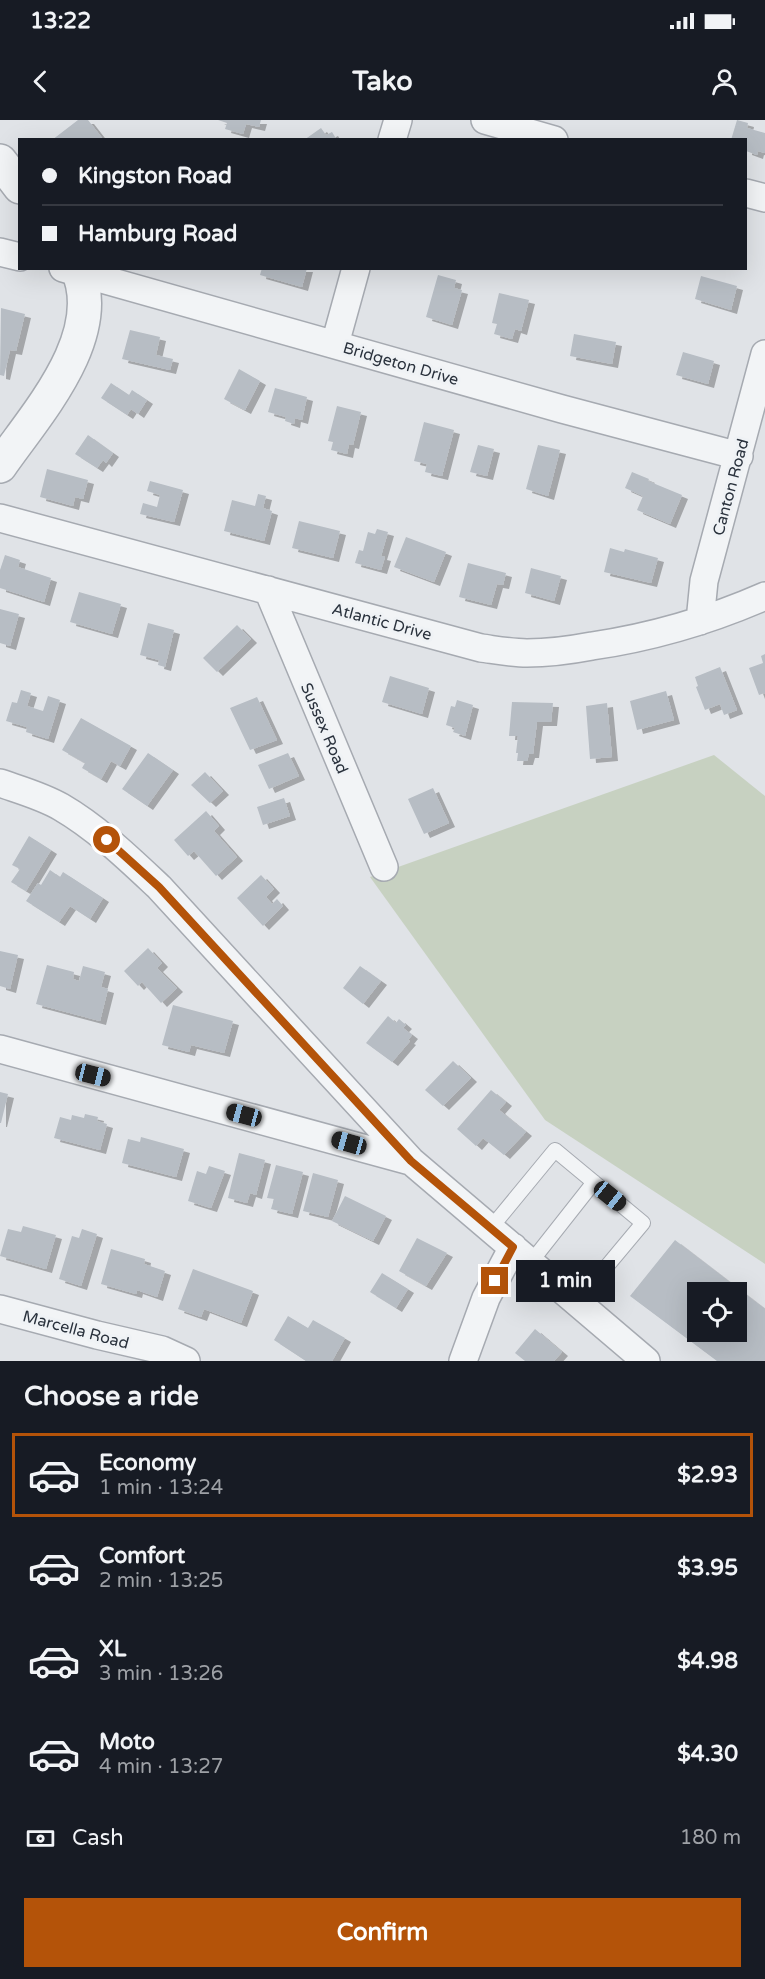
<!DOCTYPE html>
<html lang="en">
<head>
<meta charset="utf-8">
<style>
	:root { --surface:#171b24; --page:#20242c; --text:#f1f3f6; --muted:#9ea1a6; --line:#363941; --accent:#b45309 }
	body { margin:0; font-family:"Varela Round",sans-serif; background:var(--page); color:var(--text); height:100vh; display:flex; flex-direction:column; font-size:22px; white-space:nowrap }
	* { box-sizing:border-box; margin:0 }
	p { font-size:20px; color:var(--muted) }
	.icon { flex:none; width:33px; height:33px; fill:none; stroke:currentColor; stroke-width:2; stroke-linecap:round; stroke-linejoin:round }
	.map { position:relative; height:1241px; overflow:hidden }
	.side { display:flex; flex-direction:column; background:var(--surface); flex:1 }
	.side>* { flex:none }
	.banner { position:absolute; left:18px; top:18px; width:729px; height:132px; border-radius:0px; box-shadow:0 6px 24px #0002; display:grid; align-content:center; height:132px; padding:0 24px; background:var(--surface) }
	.tools { position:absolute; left:687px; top:1162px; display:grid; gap:12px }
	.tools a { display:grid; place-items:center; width:60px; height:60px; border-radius:0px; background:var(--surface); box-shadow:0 6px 24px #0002; font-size:30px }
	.end { position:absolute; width:27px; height:27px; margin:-14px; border:8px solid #b45309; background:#fff; box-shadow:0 0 0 3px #fff }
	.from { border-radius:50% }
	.bubble { position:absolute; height:42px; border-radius:0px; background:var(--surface); box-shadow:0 6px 24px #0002; font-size:20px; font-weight:800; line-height:42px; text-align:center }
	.car { position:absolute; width:18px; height:36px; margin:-18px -9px; border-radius:8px; box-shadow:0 0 4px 2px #0007; background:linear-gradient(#222 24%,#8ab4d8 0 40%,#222 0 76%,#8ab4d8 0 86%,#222 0) }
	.banner b { display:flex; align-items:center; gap:21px; height:57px; font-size:22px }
	.banner b+b { border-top:2px solid var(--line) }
	.banner i { width:15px; height:15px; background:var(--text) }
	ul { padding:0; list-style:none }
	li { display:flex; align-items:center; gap:18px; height:84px; margin:0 12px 9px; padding:0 12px; border:3px solid transparent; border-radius:0px }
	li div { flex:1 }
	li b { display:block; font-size:22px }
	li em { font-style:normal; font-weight:800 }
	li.on { border-color:var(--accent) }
	li>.icon { width:54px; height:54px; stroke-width:1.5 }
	h2 { padding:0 24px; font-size:27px; line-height:72px }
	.pay { display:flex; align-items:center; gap:15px; height:66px; padding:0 24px; font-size:22px }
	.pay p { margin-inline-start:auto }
	.primary-button { display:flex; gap:12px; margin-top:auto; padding:12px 24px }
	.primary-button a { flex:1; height:69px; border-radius:0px; background:var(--accent); color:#fff; font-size:24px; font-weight:800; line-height:69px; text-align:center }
	.status { display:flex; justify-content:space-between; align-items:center; height:42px; padding:0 30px; background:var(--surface); direction:ltr }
	.status svg { height:16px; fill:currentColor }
	header { display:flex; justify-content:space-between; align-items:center; height:78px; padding:0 24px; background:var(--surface); font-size:27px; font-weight:800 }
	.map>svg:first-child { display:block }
</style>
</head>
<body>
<div class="status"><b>13:22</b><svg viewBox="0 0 49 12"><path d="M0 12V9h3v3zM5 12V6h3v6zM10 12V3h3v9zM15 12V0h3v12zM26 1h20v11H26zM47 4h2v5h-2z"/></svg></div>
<header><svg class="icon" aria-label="back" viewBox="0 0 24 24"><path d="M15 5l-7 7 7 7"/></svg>Tako<svg class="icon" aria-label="person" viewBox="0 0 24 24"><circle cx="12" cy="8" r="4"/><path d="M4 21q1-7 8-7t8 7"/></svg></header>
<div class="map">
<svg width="765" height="1241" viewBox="0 0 765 1241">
	<defs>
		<filter id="shadow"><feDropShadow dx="6" dy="4" stdDeviation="0" flood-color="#0004"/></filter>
	</defs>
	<rect width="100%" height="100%" fill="#e0e3e7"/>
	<path fill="#c7d1c1" d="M714,635L765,676V1144L545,1000L370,757Z"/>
	<path fill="#b7bdc4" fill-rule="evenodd" filter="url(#shadow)" d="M78,0H88L102,18L52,20Z
		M218,0H261L259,7L246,4L243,14L225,9L227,3Z
		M737,0L748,3L747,8L765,13V33L758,31L757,35L746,31V20H731Z
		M321,8L326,15L332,12L337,20H304Z
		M262,148H307L302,167L260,155Z
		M438,155L456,160L454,168L462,170L452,205L426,197Z
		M701,156L737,166L731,190L695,179Z
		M499,173L529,180L521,211L515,209L512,219L494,214L497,204L492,203Z
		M1,188L25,194L16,231L10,230L4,256L0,255Z
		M130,210L160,217L156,235L173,239L170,250L122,239Z
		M574,214L616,222L612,244L570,236Z
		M683,232L714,241L708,264L676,255Z
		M239,249L260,261L245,290L224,279Z
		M111,263L129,275L132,270L147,280L138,294L131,289L127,295L101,278Z
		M275,268L307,277L302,300L295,298L294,304L285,301L286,297L268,292Z
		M337,286L361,292L353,325L349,324L347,334L331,330L333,322L328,321Z
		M424,302L454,310L442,356L425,352L427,344L414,341Z
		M88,315L113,333L106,343L103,340L97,348L75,334Z
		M478,325L494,329L487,356L470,352Z
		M538,325L560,330L548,376L526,369Z
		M47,349L88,360L83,379L75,377L73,386L40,377Z
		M632,352L649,359L648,361L682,375L670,404L637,390L643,376L625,368Z
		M150,361L183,370L174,402L140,394L143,383L157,387L160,375L147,371Z
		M258,374L266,376L263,388L272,391L264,421L224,411L232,380L255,386Z
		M299,401L340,411L333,438L292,428Z
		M377,409L388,412L381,436L385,437L381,450L355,443L359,430L363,431L368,412L375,414Z
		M406,417L446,432L434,462L394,447Z
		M610,428L624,432L625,429L658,438L651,463L604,452Z
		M5,435L20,440L18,447L51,458L44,482L0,468V450Z
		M468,443L506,453L503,465L497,464L491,485L459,477Z
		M531,448L561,456L554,481L525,473Z
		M79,472L121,484L112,514L70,502Z
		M0,489L19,494L10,526L0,523Z
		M148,503L174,510L165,547L158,545L159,540L140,535Z
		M237,505L251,519L217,552L203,538Z
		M765,534V573L759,575L749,548L763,543L761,536Z
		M720,547L737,590L724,595L720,584L705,590L696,567L698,566L695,557Z
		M390,556L429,568L422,594L382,582Z
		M21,570L31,573L27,586L43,591L48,576L60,580L48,619L26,612L27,607L6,601L12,582L17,583Z
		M666,571L674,600L637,610L630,581Z
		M257,577L277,620L250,630L230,588Z
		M457,580L473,585L465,616L453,612L455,608L446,605L451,586L455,587Z
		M512,582L553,583L551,602H537L533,634H529L527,641H517L518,633H516L518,616H509Z
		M607,583L612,637L590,639L586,586Z
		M81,598L131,626L120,646L111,641L101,659L82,648L85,643L62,630Z
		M148,633L173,650L147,686L122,669Z
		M288,633L299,656L269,669L258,645Z
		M205,652L223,671L210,683L191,665Z
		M433,668L449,703L424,714L408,679Z
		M284,678L290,696L263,705L257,687Z
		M206,691L219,706L214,711L237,737L216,756L194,731L188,736L174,720Z
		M29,716L51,730L26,771L11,762L20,749L12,745Z
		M50,750L60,757L63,752L103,778L90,799L70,786L59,802L26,781L38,763L41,765Z
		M261,755L274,769L266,777L272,784L277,779L283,786L263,806L237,778Z
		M148,828L162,843L157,848L177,868L161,883L142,862L138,866L124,851Z
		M0,831L18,835L10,869L0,866Z
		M47,845L74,852L73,859L79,861L83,846L105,852L101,867L108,869L100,901L36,884Z
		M360,846L381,861L363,884L343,868Z
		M173,885L233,901L224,933L191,925L189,932L162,925Z
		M388,896L396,903L399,899L406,905L403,908L412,915L408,920L410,921L392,942L366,923Z
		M453,941L471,958L443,986L425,970Z
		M491,970L506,982L499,990L526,1012L504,1035L483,1018L476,1026L457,1009Z
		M0,972L8,974L1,1003H0Z
		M85,994L98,997L97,1001L107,1004L100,1030L54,1018L60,997L71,1000L72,995L84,998Z
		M141,1017L184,1029L176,1057L122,1043L128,1019L140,1022Z
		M239,1033L265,1040L256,1075L250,1073L247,1083L228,1078Z
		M276,1045L303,1052L292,1094L271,1089L274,1079L267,1078Z
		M209,1046L225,1051L211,1088L188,1081L197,1051L206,1054Z
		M313,1053L338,1060L328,1097L303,1091Z
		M345,1076L386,1096L373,1121L332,1101Z
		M23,1106L56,1115L46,1149L0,1136L8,1109L21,1112Z
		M82,1109L97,1114L81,1166L59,1159L72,1116L79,1118Z
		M417,1118L447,1133L426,1166L399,1151Z
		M675,1120L765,1189V1241H717L630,1176ZM698,1173H736V1212H698Z
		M111,1129L145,1139L144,1144L165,1151L157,1177L137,1170L136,1174L101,1164Z
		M193,1149L253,1171L241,1203L204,1189L201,1197L178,1189Z
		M382,1153L408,1169L396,1188L370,1172Z
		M288,1196L308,1208L313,1200L345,1218L332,1241H306L274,1220Z
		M535,1209L562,1232L554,1241H525L515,1233Z"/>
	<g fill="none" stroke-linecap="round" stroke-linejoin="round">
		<g stroke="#a6aab1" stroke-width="16">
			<path id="service" d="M490,1109L555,1030L643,1103L577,1182
				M531,1142L594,1062"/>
		</g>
		<g stroke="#a6aab1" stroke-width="30">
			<path id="minor" d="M485,0L554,20
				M392,20L398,0
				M746,73L765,78
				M0,132L20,137
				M63,148L562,289L739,336
				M335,224L356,148
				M0,398L481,528C496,530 512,533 527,533C549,533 571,530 592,526C653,517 708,501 765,476
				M268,470L384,747
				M700,501L704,461L765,234
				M0,663C20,670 42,676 61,687C97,708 128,738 159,767L411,1041L646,1241
				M0,929L410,1041
				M0,1189L97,1215L162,1230L186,1241
				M463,1241L486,1178L513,1127"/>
		</g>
		<g stroke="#a6aab1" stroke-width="36">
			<path id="tertiary" d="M0,41L20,67
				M0,346C36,294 108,216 77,148"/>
		</g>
		<use href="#service" stroke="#f2f4f6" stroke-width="14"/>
		<use href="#minor" stroke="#f2f4f6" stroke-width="27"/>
		<use href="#tertiary" stroke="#f2f4f6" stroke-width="33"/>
	</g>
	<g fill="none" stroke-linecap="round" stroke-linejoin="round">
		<path stroke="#b45309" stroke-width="8" d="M107,720L159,767L411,1041L513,1127L495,1161"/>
	</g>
	<g text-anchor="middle" stroke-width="6" stroke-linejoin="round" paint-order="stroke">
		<g font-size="16" fill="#2a323d" stroke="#eff2f5">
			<text transform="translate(401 243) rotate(16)" y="6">Bridgeton Drive</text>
			<text transform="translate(730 367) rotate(-75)" y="6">Canton Road</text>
			<text transform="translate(382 501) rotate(15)" y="6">Atlantic Drive</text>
			<text transform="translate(325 608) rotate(67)" y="6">Sussex Road</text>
			<text transform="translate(76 1209) rotate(15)" y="6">Marcella Road</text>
		</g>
	</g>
</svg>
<div class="tools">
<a><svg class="icon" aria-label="locate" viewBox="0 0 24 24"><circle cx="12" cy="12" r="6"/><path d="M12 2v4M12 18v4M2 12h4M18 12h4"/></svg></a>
</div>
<i class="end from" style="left:107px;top:720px"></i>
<i class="end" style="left:495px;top:1161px"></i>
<div class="bubble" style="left:516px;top:1140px;width:99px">1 min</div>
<i class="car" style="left:93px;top:955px;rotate:104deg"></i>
<i class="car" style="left:244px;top:995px;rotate:285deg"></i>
<i class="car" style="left:349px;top:1023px;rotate:286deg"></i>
<i class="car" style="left:610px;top:1076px;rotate:129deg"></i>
<div class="banner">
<b><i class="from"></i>Kingston Road</b>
<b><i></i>Hamburg Road</b>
</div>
</div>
<section class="side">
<h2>Choose a ride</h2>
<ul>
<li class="on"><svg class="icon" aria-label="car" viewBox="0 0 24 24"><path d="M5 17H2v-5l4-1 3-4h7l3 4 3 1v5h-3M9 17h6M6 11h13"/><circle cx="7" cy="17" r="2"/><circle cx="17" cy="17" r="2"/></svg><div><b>Economy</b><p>1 min · 13:24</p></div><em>$2.93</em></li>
<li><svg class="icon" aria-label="car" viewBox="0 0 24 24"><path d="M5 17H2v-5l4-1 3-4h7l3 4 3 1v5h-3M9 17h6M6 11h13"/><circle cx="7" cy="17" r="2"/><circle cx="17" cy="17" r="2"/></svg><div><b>Comfort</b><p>2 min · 13:25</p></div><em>$3.95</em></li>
<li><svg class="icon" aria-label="car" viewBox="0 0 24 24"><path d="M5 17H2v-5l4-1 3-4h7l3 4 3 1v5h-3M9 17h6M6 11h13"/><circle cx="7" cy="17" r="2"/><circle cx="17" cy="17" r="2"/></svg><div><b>XL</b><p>3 min · 13:26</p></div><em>$4.98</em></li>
<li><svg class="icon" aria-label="car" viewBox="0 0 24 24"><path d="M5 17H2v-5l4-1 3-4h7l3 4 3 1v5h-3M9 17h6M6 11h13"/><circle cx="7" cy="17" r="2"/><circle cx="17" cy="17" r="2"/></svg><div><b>Moto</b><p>4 min · 13:27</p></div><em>$4.30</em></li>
</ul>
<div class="pay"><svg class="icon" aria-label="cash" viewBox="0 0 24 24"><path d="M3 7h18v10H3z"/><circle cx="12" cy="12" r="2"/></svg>Cash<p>180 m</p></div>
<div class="primary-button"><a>Confirm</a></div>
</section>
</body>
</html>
